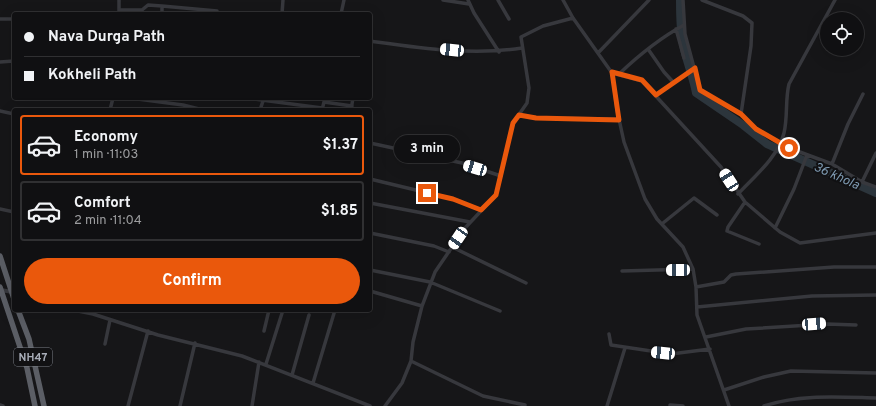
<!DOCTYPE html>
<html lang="en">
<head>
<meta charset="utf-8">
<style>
	:root { --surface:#101012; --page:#19191b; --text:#f1f3f6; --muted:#9c9d9f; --line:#303032; --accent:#ea580c }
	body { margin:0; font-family:Overpass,sans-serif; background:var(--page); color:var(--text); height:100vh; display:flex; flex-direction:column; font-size:15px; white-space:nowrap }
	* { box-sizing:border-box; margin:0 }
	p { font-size:13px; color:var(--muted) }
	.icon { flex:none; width:22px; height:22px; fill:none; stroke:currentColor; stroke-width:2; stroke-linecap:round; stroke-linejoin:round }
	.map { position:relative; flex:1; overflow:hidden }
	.details { position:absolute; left:12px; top:108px; width:360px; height:204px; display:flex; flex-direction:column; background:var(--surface); border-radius:4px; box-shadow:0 4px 16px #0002,0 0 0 1px var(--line) }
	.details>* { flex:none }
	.top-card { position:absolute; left:12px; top:12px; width:360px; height:88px; border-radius:4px; box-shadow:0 4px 16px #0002,0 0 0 1px var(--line); display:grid; align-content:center; height:88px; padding:0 12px; background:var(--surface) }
	.buttons { position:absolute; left:820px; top:12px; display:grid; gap:8px }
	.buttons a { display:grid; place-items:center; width:44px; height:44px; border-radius:50%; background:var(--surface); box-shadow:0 4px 16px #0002,0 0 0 1px var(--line); font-size:20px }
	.end { position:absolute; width:18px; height:18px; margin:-9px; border:5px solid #ea580c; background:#fff; box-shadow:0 0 0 2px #fff }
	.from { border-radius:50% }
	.bubble { position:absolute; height:28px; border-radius:14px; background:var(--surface); box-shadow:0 4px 16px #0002,0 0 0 1px var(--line); font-size:13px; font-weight:700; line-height:28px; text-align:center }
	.car { position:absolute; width:12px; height:24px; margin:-12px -6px; border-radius:5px; box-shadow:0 0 3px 1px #0007; background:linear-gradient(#fff 24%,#345 0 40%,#fff 0 76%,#345 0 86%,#fff 0) }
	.top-card b { display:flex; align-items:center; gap:14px; height:38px; font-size:15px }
	.top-card b+b { border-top:1px solid var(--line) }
	.top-card i { width:10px; height:10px; background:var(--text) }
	ul { padding:7px 0 0; list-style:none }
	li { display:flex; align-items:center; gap:12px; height:60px; margin:0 8px 6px; padding:0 4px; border:2px solid var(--line); border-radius:4px }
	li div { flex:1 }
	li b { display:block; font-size:15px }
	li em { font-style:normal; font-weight:700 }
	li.current { border-color:var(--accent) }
	li>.icon { width:36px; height:36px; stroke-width:1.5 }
	.primary-button { display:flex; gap:8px; margin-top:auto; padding:8px 12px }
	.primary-button a { flex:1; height:46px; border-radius:24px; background:var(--accent); color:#fff; font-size:16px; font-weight:700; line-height:46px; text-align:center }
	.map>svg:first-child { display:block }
</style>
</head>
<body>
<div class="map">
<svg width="876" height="406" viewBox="0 0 876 406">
	<rect width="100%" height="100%" fill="#161618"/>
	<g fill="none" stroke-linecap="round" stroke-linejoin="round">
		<path stroke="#2c353c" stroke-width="8" d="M680,0C680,15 680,30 683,44C686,61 693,76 696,93L743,125L767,144L876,193"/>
		<path stroke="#37383d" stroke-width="3.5" d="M443,0L469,4
			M468,0L474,13L499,52
			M498,0L509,19
			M563,0L573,18L612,73L617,110L624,142L645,199L657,219L683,247L693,269L696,287L697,315L729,406
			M683,0L685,34L700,90L741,114L756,129L770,137L789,148L832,164L862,182L876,187
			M702,0L743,16L752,23L751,46L741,114
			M162,6L217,11
			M120,10H142L148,5L162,6V14
			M119,14V0
			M282,14L283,0
			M341,14L344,0
			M0,19H14
			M676,29L684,58
			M370,41C420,48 472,56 522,48
			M648,49L664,72L674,83
			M598,53L649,0
			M0,62L14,61
			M612,73L642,81L721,167L745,202L780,232L800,243L876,233
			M619,74C639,55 660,38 684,25
			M656,95L695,68
			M130,98L183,105L203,110
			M246,98L322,108
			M324,102L352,106
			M110,110L113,98
			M260,110L264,98
			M322,110L325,98
			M351,110L353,98
			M0,111L14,114
			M519,115L536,118L619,119
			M370,143L462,163L501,176
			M832,164L848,124L863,94
			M370,179L453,199L481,210
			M862,182L876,153
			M738,194C755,176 778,157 784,133C788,116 785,100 789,84L835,0
			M745,202L728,227L727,231L759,244
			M370,203L470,222
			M0,209L14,212
			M663,223L694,198L717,215
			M775,228L794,189L807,155
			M370,233L434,246L449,252
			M452,247L526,283
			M370,270L430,282L500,311
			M622,271L693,269
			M696,287L724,282L731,275L736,274L834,267H876
			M370,291L422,306
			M697,307L812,296L876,295
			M73,310L93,314L158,335L242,356L370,406
			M264,331L269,310
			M609,334L611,345L671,354L710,349
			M706,337L746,329L827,324L856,325
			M105,344L110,320
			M411,361L483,396L525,405
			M266,364L283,310
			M292,375L309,315
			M313,383L335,310
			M724,390L764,377L791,371L876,373
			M0,405L3,406
			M670,405L683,406
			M128,406L148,331
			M180,406L195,343
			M252,406L259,362
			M385,406L402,383L411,361L413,342L422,306L435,272L465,228L496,195L513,123L527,103L529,88L521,37L543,26L573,18
			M607,406L625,348
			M764,406C800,394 838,397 876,398"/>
		<path stroke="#37383d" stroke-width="4" d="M0,290L13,292"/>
		<path stroke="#5b5e65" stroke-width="5.5" d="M0,256L14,299
			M0,287L27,368L35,406
			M18,310L29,339L44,406"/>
	</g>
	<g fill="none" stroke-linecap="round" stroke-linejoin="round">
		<path stroke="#ea580c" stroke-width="5" d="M427,193L453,199L481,210L496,195L513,123L519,115L536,118L619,120L612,72L642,80L656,95L695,68L700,90L741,114L756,129L789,148"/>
	</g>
	<g text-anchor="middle" stroke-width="4" stroke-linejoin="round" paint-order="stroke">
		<rect fill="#111113" stroke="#7b7e86" stroke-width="1" x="14" y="348" width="38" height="18" rx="3"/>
		<g font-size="11" font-weight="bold" fill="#a8adb8">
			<text x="33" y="361">NH47</text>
		</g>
		<g font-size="13" font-style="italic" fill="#7f9bb3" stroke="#111113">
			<text transform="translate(837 175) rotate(24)" y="5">36 khola</text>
		</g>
	</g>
</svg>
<div class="buttons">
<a><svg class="icon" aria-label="locate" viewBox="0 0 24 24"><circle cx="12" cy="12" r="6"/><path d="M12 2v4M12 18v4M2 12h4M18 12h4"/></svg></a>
</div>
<i class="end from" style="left:789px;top:148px"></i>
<i class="end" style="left:427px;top:193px"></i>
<div class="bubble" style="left:394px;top:135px;width:66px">3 min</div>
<i class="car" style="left:452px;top:50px;rotate:276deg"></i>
<i class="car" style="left:475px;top:168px;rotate:287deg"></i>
<i class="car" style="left:729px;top:180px;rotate:327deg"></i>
<i class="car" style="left:458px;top:238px;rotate:214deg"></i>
<i class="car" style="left:678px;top:270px;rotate:269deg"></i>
<i class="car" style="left:814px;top:324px;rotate:86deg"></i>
<i class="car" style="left:663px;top:353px;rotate:276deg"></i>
<div class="top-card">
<b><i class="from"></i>Nava Durga Path</b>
<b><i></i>Kokheli Path</b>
</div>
<section class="details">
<ul>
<li class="current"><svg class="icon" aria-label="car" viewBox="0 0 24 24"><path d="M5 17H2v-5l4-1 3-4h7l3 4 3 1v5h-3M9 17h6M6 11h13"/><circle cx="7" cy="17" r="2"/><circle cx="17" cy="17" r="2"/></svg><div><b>Economy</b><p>1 min · 11:03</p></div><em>$1.37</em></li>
<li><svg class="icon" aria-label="car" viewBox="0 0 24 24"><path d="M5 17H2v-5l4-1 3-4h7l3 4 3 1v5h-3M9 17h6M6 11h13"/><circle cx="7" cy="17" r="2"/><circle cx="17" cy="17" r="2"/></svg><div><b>Comfort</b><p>2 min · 11:04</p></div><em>$1.85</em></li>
</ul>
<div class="primary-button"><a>Confirm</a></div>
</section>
</div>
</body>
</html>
